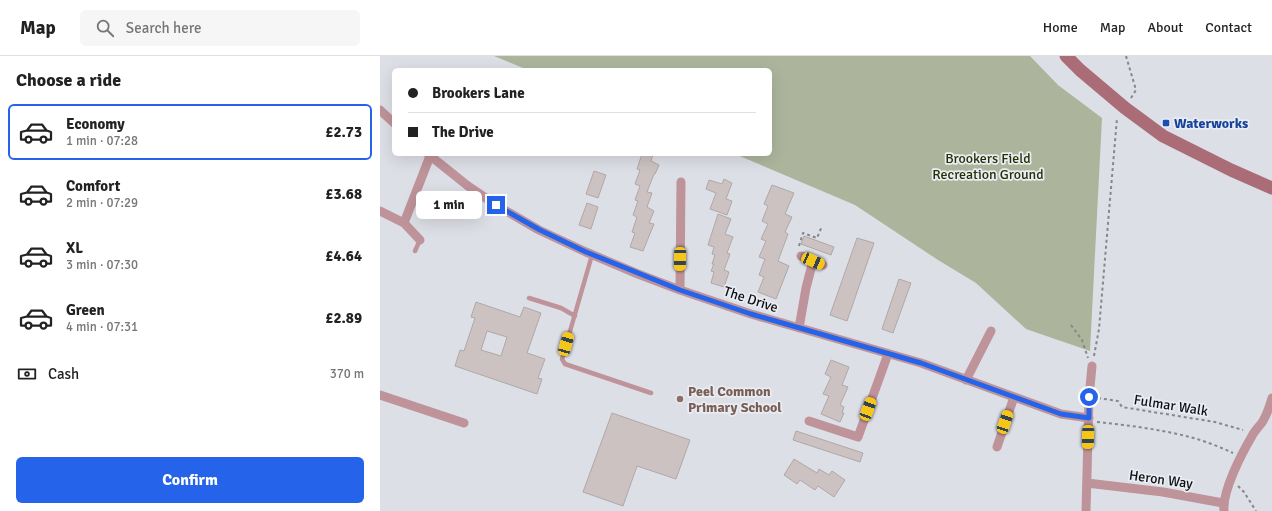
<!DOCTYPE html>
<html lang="en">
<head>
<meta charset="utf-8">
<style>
	:root { --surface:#fff; --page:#f6f6f6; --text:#222; --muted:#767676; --line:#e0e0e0; --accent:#2563eb }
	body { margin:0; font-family:Signika,sans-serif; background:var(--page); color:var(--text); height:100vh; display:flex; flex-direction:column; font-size:15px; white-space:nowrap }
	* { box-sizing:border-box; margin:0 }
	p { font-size:13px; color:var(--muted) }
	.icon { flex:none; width:22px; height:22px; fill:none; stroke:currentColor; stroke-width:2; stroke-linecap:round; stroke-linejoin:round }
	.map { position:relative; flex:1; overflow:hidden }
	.details { display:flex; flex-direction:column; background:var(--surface); width:380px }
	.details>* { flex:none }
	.guide { position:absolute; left:12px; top:12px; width:380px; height:88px; border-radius:6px; box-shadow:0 4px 16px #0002; display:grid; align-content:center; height:88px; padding:0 16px; background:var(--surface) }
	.end { position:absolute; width:18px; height:18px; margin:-9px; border:5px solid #2563eb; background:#fff; box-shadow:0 0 0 2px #fff }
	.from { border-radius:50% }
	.bubble { position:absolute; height:28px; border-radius:6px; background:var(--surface); box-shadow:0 4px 16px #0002; font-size:13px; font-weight:700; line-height:28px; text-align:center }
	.car { position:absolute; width:12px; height:24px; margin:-12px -6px; border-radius:5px; box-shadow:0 0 3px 1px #0007; background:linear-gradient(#f5c518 24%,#345 0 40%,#f5c518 0 76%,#345 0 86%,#f5c518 0) }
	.guide b { display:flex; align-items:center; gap:14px; height:38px; font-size:15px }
	.guide b+b { border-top:1px solid var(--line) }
	.guide i { width:10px; height:10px; background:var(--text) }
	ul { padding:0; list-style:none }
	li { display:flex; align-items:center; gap:12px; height:56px; margin:0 8px 6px; padding:0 8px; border:2px solid transparent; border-radius:6px }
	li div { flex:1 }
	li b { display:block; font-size:15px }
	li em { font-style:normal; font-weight:700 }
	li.selected { border-color:var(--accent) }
	li>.icon { width:36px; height:36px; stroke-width:1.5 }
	h2 { padding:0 16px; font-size:18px; line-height:48px }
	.pay { display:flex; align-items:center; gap:10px; height:44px; padding:0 16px; font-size:15px }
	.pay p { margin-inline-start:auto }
	.cta { display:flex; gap:8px; margin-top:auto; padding:8px 16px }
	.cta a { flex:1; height:46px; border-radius:6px; background:var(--accent); color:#fff; font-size:16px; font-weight:700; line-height:46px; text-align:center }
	header { display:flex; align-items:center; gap:24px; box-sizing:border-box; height:56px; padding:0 20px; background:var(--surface); border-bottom:1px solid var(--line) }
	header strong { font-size:19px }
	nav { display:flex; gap:22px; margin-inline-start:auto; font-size:14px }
	.search { width:280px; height:36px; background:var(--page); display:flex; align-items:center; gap:10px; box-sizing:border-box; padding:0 14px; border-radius:6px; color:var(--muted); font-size:15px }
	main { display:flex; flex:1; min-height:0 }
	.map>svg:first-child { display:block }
</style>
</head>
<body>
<header>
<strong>Map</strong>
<div class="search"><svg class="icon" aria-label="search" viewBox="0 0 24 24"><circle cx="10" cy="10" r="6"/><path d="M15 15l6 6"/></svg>Search here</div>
<nav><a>Home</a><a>Map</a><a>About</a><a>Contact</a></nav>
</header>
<main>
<section class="details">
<h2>Choose a ride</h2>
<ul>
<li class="selected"><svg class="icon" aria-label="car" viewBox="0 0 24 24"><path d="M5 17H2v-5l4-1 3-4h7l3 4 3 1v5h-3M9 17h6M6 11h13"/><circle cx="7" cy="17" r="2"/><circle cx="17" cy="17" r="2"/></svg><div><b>Economy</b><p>1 min · 07:28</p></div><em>£2.73</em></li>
<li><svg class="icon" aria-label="car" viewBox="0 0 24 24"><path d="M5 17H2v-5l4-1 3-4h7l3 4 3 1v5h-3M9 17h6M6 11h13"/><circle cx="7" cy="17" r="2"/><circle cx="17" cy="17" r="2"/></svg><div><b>Comfort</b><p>2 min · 07:29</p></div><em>£3.68</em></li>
<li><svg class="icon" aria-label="car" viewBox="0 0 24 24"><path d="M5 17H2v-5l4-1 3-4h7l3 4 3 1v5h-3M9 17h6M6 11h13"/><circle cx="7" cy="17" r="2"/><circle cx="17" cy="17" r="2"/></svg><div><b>XL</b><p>3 min · 07:30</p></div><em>£4.64</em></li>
<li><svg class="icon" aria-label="car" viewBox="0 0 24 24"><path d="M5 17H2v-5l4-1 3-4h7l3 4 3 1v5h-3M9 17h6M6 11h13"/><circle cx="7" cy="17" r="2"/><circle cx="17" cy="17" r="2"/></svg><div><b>Green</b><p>4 min · 07:31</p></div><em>£2.89</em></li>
</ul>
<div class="pay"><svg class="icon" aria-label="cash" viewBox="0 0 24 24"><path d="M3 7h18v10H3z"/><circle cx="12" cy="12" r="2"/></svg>Cash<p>370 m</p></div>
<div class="cta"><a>Confirm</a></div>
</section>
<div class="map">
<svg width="892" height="455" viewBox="0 0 892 455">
	<rect width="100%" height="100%" fill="#dddfe6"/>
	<path fill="#acb59c" d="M114,0H650L678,29L722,62L710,295L646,273L596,227L558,204L475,149L355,98H390V14H148Z"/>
	<path fill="#cbc2c1" stroke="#b0a8a7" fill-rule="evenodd" d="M262,98H273L271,105L279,109L275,118H274L267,136L272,137L267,151L274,155L269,167L274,168L263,195L250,191L255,177L252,176L257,161L253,159L258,145L255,144L260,130L255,128L260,114L257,113Z
		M214,115L226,119L218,142L206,138Z
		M344,123L352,127L346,143L352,145L347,159L330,153L336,137L326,133L329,124L342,128Z
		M392,129L414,137L405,158L412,161L405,176L408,178L398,205L409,210L396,243L378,236L384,221L379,219L385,203L379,201L386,185L381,183L388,168L382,165L388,150L384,148Z
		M207,147L218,151L211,173L199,169Z
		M338,158L351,163L345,178L353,181L347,197L350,198L344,214L349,216L344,231L331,227L334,216L331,215L334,208H332L335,199L332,198L334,191L328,189Z
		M424,180L454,191L451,199L421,188Z
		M477,182L494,187L467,265L450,259Z
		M519,223L531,227L513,277L502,273Z
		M96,246L140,261L144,251L161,257L147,297L165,303L158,322L162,323L157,338L75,310L80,294L84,295L95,262L91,261ZM107,275L127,281L121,300L101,294Z
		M451,304L469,311L462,329L468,331L460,349L464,351L462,357H464L460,366L441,358L449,340L443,338L451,321L445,318Z
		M232,357L310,384L296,423L257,410L243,450L203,436Z
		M416,375L483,397L480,406L413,384Z
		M414,403L437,417L439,413L449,419L452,415L465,424L454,441L438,430L435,434L420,424L417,428L404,419Z"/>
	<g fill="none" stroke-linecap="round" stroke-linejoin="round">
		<path stroke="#86878c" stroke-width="2" stroke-dasharray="3 3" stroke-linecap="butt" d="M746,0L756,34L751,42
			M419,190L423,177L437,182L442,170
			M691,269L702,284L708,302
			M714,300L719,273L737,62
			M718,342L738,345L742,351L835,366L863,374
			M717,366C747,369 777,373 806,380C822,384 838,390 853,397
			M858,430L864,436L876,455"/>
		<path stroke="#be9399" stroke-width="4.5" d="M35,195L40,184
			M212,199L182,303L185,308L271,337
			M149,242L181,252L195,260"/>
		<path stroke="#be9399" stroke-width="9" d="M0,54L14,67
			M48,98L88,130L116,149L159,174L206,196L258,218L300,234L371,258L541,307L681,358L709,362
			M0,155L24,167L40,184
			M24,167L50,100
			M421,200L443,209
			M300,234L301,126
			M419,272L426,232L433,205
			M586,324L611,275
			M0,339L84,367
			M429,365L478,381L508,298
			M617,391L634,341
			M707,427L783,436L843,447
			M706,455L709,341L712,310
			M844,455C842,435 862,397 872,380C875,374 880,370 883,365C887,358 890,349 892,342"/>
		<path stroke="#aa6d77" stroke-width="13" d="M686,0L700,14L745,52L783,80L851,114L892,132"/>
	</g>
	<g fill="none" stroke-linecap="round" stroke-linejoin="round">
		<path stroke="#2563eb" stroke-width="5" d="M116,149L160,174L206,196L300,234L371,258L541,307L681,358L709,362V341"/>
	</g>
	<rect fill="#1a4fb4" stroke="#eaecf3" stroke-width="1.5" x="782" y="63" width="8" height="8" rx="2"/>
	<circle fill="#8d6e63" stroke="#eaecf3" stroke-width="1.5" cx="300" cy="343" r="4"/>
	<g text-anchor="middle" stroke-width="3.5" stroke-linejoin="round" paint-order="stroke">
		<g font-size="14" font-weight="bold" fill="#164399" stroke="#eaecf3" text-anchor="start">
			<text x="794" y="72">Waterworks</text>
		</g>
		<g font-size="14" fill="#253001" stroke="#eaecf3">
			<text x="608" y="107">Brookers Field<tspan x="608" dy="16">Recreation Ground</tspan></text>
		</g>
		<g font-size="14" fill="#0e0f11" stroke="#eaecf3">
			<text transform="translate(371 243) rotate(18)" y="5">The Drive</text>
			<text transform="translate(791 349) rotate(9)" y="5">Fulmar Walk</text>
			<text transform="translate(781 423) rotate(8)" y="5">Heron Way</text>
		</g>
		<g font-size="14" font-weight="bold" fill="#785e54" stroke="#eaecf3" text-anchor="start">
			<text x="308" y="340">Peel Common<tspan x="308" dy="16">Primary School</tspan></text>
		</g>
	</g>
</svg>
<i class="end from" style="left:709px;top:341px"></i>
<i class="end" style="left:116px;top:149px"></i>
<div class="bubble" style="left:36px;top:135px;width:66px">1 min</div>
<i class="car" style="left:300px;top:203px;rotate:181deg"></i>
<i class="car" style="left:433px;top:205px;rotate:113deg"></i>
<i class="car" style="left:186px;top:288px;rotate:16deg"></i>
<i class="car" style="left:488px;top:353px;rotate:20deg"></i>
<i class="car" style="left:625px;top:366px;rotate:19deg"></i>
<i class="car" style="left:708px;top:381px;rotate:181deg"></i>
<div class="guide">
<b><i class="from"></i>Brookers Lane</b>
<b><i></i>The Drive</b>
</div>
</div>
</main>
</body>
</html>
